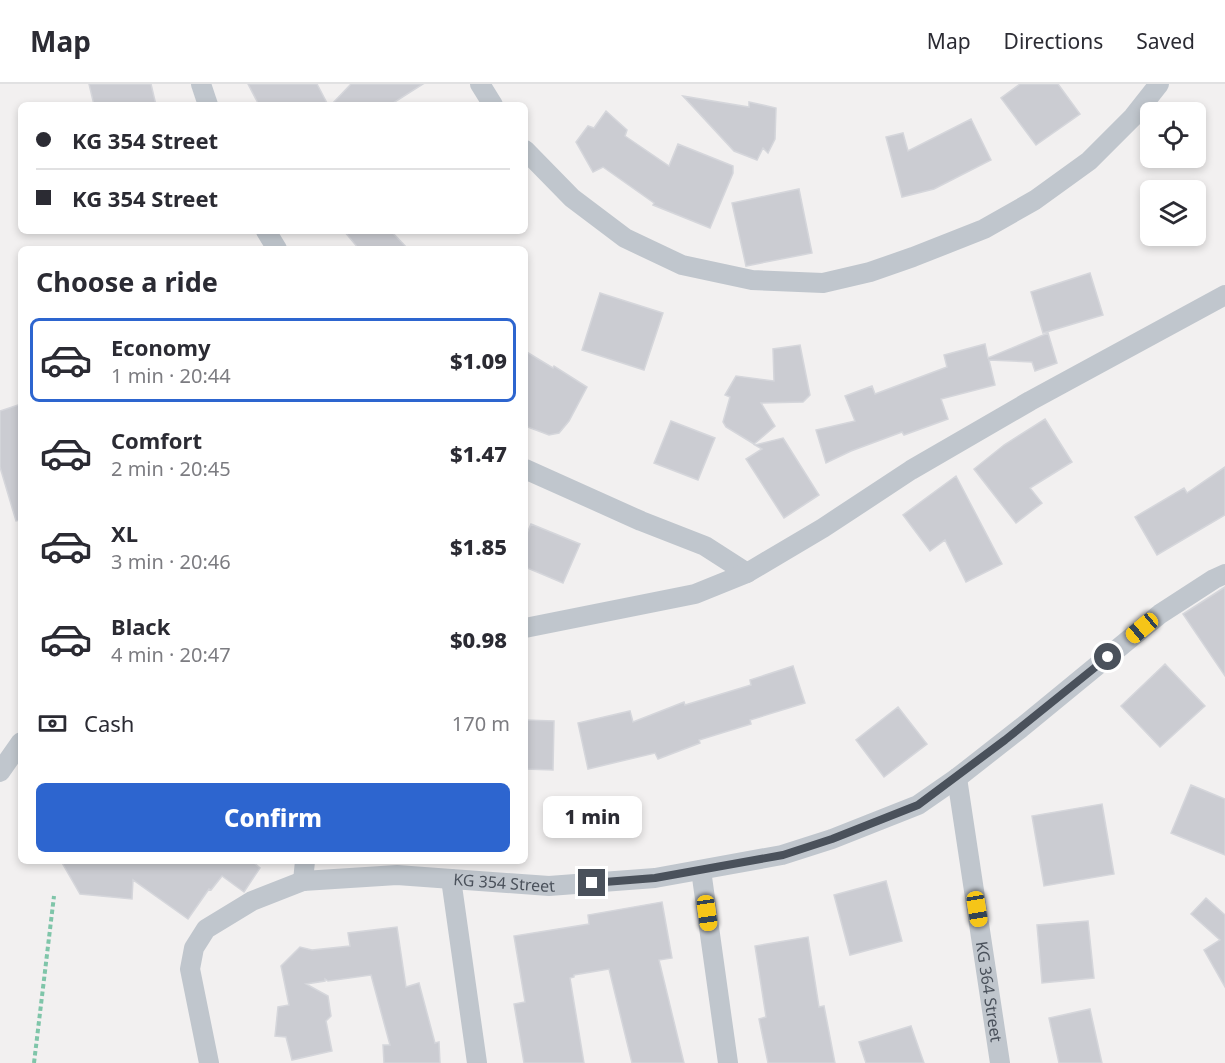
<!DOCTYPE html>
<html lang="en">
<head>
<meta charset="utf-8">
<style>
	:root { --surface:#fff; --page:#f2f2f3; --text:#2b2b33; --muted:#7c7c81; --line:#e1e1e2; --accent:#2d65cf }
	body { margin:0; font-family:"Noto Sans",sans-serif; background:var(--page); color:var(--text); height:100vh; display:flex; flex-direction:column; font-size:22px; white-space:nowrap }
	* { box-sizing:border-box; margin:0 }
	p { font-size:20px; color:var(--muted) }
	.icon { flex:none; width:33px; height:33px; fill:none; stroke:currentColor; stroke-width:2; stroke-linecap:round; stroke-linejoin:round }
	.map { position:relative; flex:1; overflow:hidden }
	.details { position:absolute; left:18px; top:162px; width:510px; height:618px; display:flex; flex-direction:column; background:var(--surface); border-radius:9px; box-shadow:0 3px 9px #0003 }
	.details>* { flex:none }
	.top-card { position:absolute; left:18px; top:18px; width:510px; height:132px; border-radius:9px; box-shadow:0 3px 9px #0003; display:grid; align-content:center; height:132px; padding:0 18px; background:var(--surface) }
	.fabs { position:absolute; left:1140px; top:18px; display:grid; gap:12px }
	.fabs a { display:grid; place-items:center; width:66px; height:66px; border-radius:9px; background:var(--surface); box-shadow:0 3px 9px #0003; font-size:30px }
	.end { position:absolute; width:27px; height:27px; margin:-14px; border:8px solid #4a515b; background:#fff; box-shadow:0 0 0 3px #fff }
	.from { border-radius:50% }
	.bubble { position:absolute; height:42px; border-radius:9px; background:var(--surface); box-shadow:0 3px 9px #0003; font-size:20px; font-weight:800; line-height:42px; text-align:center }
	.car { position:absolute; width:18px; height:36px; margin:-18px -9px; border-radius:8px; box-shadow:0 0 4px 2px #0007; background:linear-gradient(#f5c518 24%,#345 0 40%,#f5c518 0 76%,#345 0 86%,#f5c518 0) }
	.top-card b { display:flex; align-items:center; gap:21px; height:57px; font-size:22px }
	.top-card b+b { border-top:2px solid var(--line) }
	.top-card i { width:15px; height:15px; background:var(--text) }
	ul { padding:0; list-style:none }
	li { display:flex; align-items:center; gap:18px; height:84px; margin:0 12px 9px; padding:0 6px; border:3px solid transparent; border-radius:9px }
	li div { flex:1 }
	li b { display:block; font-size:22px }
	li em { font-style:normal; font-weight:800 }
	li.active { border-color:var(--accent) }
	li>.icon { width:54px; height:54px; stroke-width:1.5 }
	h2 { padding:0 18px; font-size:27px; line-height:72px }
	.pay { display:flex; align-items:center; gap:15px; height:66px; padding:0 18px; font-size:22px }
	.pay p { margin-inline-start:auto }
	.action { display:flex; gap:12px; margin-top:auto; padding:12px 18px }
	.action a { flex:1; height:69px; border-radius:9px; background:var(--accent); color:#fff; font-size:24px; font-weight:800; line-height:69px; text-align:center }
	header { display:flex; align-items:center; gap:36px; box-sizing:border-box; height:84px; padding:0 30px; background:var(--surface); border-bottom:2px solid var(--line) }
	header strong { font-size:28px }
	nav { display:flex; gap:33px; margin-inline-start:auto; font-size:21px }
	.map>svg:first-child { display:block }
</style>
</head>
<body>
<header>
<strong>Map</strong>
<nav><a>Map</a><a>Directions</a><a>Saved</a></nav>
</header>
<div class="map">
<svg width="1225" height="979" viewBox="0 0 1225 979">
	<rect width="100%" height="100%" fill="#f2f0f0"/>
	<path fill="#cbccd2" stroke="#d5d6db" stroke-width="1.5" d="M89,0H151L156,21H94Z
		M248,0H317L328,21H259Z
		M351,0H423L390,21H331Z
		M1020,0H1058L1080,30L1036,61L1001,14Z
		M683,12L749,23V18L776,24L775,55L768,69L763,64L757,76L734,67Z
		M606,27L627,46L625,52L669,82L678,60L733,82V89L710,144L653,121L654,119L603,83L593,88L576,58L588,42L594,44Z
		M971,35L991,76L934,105L902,113L886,53L903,49L908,67Z
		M799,105L812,169L746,182L732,119Z
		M344,147H391L408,165H359Z
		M1090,189L1103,231L1043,249L1031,208Z
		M600,209L663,229L644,286L582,266Z
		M1048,249L1057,279L1035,287L1032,278L989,276L995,301L941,315L948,335L904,351L902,348L851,367L826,379L816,346L855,337L845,312L872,302L875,310L947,283L944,271L985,260L988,274Z
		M800,261L810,311L803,318L761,319L775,342L754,360L726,343L723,338L730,313L725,311L736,292L774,297L773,265Z
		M525,267L553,284L554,282L587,303L569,337L559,349L549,351L525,342Z
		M21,320V436L16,437L0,383V327Z
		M1045,335L1072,378L1030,404L1042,419L1016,439L974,385L1004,361Z
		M671,337L715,354L698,396L654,379Z
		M783,354L819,411L784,434L746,375L762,365L755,361Z
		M1225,383V431L1157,471L1135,433L1184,404L1187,409Z
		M956,392L1002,480L966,498L945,456L930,467L903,431Z
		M531,440L580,460L563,499L525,483V454Z
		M1225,503V592L1183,530Z
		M1165,580L1205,622L1160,663L1121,622Z
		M793,582L805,619L750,636L751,640L699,656L700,659L658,675L655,669L588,685L578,639L630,627L633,638L684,618L685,621L751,601L750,596Z
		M898,623L927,660L884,693L856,656Z
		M525,636L554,637L553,686L525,685Z
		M1191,701L1225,715V771L1171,749Z
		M1102,720L1114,790L1044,802L1032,732Z
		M61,777H252L260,784L244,808L222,792L211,806L209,805L188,835L133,796L132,815L80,810Z
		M886,797L902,857L850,871L834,811Z
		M1206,814L1225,831V903L1204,866L1220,856L1191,830Z
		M662,818L672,874L659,876L684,979H632L609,885L574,891V893L570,894L584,979H524L514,920L525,918L514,852L589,840L588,831Z
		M1088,837L1094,894L1042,899L1037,841Z
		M397,843L406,903L419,899L435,959L439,958L440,979H384L383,961H390L371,891L328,897L325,895V897L306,900L328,912L331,932L326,937L332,967L292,976L286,953L275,952L278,923L289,921L281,882L300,863L312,866L350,862L348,849Z
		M808,853L819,923L824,922L835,979H768L759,935L766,933L755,862Z
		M1090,925L1102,979H1059L1049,934Z
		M911,942L924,979H866L859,958Z"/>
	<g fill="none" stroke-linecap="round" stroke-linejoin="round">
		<path stroke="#7fc5a9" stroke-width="4" stroke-dasharray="4.5 3" stroke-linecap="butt" d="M34,979L54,812"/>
		<g stroke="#c0c6cd" stroke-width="20">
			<path d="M201,0L208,21"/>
			<path d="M480,0L493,21"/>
			<path d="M525,66L572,114L625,154L682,181L752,196L823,199L870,188L913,173L984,145L1035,116L1089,77L1133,33L1159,0"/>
			<path d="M266,147L277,165"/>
			<path d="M525,385L641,437L705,462L747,489"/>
			<path d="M525,544L695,510L747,489L823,444L911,386L1030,317L1225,211"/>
			<path d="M0,688L21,658"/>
			<path id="s1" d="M957,694L1000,979"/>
			<path d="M701,786L728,979"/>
			<path d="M451,795L477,979"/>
			<path d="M303,797L305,777"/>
			<path id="s2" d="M209,979L190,885L194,864L206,845L252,817L303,797L397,791L549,802L655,794L782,771L832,755L918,721L957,694L1021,644L1160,530L1214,495L1225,490"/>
		</g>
	</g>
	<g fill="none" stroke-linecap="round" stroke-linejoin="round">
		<path stroke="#4a515b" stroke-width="8" d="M592,799L655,794L783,771L832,755L918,721L1005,656L1108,573"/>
	</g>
	<g text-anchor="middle" stroke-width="4.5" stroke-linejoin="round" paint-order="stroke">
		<g font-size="16" fill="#4a515b" stroke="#fff">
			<text dy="6" stroke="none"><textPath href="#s2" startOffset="450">KG 354 Street</textPath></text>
			<text dy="6" stroke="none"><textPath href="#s1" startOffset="216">KG 364 Street</textPath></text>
		</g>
	</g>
</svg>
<div class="fabs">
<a><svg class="icon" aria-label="locate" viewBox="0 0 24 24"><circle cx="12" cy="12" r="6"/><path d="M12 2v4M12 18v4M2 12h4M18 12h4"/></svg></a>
<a><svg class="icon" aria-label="layers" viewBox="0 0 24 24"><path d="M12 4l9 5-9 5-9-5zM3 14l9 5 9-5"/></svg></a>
</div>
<i class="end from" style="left:1108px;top:573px"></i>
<i class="end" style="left:592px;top:799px"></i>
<div class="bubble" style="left:543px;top:712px;width:99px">1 min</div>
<i class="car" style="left:1142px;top:544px;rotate:230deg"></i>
<i class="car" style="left:977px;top:825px;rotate:171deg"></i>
<i class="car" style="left:707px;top:829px;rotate:172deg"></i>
<div class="top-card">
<b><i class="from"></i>KG 354 Street</b>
<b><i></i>KG 354 Street</b>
</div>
<section class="details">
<h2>Choose a ride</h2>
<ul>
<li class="active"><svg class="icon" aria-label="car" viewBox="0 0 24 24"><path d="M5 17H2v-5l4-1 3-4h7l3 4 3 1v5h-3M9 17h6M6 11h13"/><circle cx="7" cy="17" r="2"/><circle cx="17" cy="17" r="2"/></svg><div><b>Economy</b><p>1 min · 20:44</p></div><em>$1.09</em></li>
<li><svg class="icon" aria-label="car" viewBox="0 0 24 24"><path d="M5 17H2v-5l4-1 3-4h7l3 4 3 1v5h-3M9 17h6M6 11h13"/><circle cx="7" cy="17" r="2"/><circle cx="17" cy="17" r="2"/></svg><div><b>Comfort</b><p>2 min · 20:45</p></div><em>$1.47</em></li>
<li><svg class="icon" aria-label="car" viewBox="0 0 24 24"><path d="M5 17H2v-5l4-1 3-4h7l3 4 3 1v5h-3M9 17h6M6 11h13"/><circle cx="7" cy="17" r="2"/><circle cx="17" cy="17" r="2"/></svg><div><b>XL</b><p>3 min · 20:46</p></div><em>$1.85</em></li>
<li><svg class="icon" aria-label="car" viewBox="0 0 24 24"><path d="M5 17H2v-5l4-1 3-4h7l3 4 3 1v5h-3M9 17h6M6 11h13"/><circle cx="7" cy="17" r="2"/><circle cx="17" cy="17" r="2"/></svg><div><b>Black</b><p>4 min · 20:47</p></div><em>$0.98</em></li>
</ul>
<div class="pay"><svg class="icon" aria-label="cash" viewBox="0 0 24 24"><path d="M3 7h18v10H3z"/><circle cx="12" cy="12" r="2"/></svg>Cash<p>170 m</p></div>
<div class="action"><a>Confirm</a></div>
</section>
</div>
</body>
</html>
